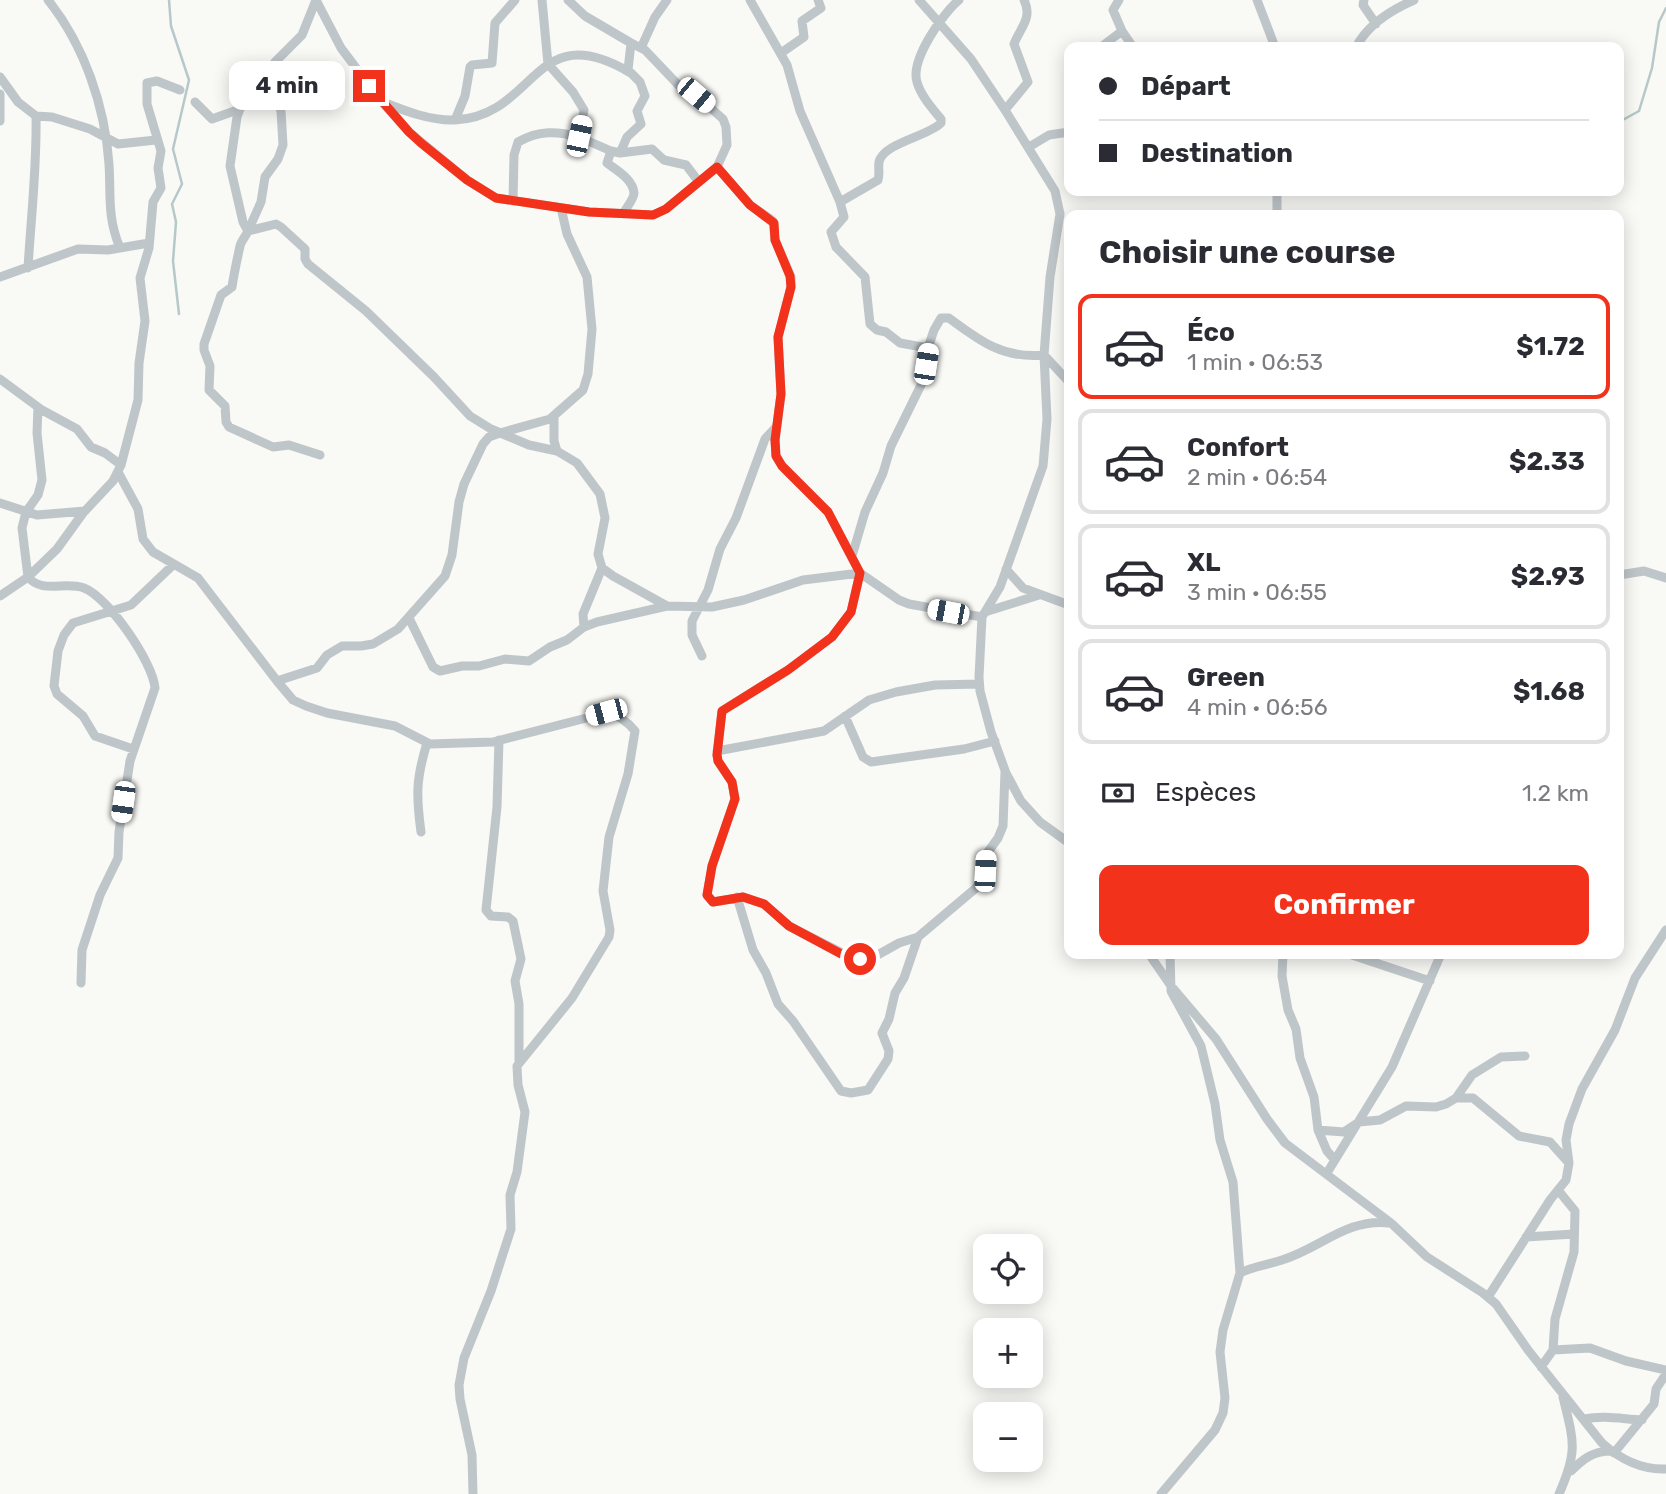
<!DOCTYPE html>
<html lang="fr">
<head>
<meta charset="utf-8">
<style>
	:root { --surface:#fff; --page:#f7f7f7; --text:#2b2b33; --muted:#7c7c81; --line:#e1e1e2; --accent:#f3321c }
	body { margin:0; font-family:Rubik,sans-serif; background:var(--page); color:var(--text); height:100vh; display:flex; flex-direction:column; font-size:26px; white-space:nowrap }
	* { box-sizing:border-box; margin:0 }
	p { font-size:23px; color:var(--muted) }
	.icon { flex:none; width:38px; height:38px; fill:none; stroke:currentColor; stroke-width:2; stroke-linecap:round; stroke-linejoin:round }
	.map { position:relative; flex:1; overflow:hidden }
	.sheet { position:absolute; left:1064px; top:210px; width:560px; height:749px; display:flex; flex-direction:column; background:var(--surface); border-radius:14px; box-shadow:0 4px 18px #0003 }
	.sheet>* { flex:none }
	.top-card { position:absolute; left:1064px; top:42px; width:560px; height:154px; border-radius:14px; box-shadow:0 4px 18px #0003; display:grid; align-content:center; height:154px; padding:0 35px; background:var(--surface) }
	.buttons { position:absolute; left:973px; top:1234px; display:grid; gap:14px }
	.buttons a { display:grid; place-items:center; width:70px; height:70px; border-radius:14px; background:var(--surface); box-shadow:0 4px 18px #0003; font-size:35px }
	.end { position:absolute; width:32px; height:32px; margin:-16px; border:9px solid #f3321c; background:#fff; box-shadow:0 0 0 4px #fff }
	.from { border-radius:50% }
	.bubble { position:absolute; height:49px; border-radius:14px; background:var(--surface); box-shadow:0 4px 18px #0003; font-size:23px; font-weight:700; line-height:49px; text-align:center }
	.car { position:absolute; width:21px; height:42px; margin:-21px -10px; border-radius:9px; box-shadow:0 0 5px 2px #0007; background:linear-gradient(#fff 24%,#345 0 40%,#fff 0 76%,#345 0 86%,#fff 0) }
	.top-card b { display:flex; align-items:center; gap:24px; height:66px; font-size:26px }
	.top-card b+b { border-top:2px solid var(--line) }
	.top-card i { width:18px; height:18px; background:var(--text) }
	ul { padding:0; list-style:none }
	li { display:flex; align-items:center; gap:21px; height:105px; margin:0 14px 10px; padding:0 21px; border:4px solid var(--line); border-radius:14px }
	li div { flex:1 }
	li b { display:block; font-size:26px }
	li em { font-style:normal; font-weight:700 }
	li.on { border-color:var(--accent) }
	li>.icon { width:63px; height:63px; stroke-width:1.5 }
	h2 { padding:0 35px; font-size:32px; line-height:84px }
	.pay { display:flex; align-items:center; gap:18px; height:77px; padding:0 35px; font-size:26px }
	.pay p { margin-inline-start:auto }
	.button { display:flex; gap:14px; margin-top:auto; padding:14px 35px }
	.button a { flex:1; height:80px; border-radius:14px; background:var(--accent); color:#fff; font-size:28px; font-weight:700; line-height:80px; text-align:center }
	.map>svg:first-child { display:block }
</style>
</head>
<body>
<div class="map">
<svg width="1666" height="1494" viewBox="0 0 1666 1494">
	<rect width="100%" height="100%" fill="#f9f9f6"/>
	<g fill="none" stroke-linecap="round" stroke-linejoin="round">
		<path stroke="#b7c8ca" stroke-width="2.5" d="M169,0L171,26L189,80L173,149L182,184L172,204L176,222L173,261L179,314
			M1619,122L1639,111L1652,68L1659,22L1666,8"/>
		<path stroke="#bfc6c9" stroke-width="9" d="M48,0C84,45 105,106 109,164C111,196 107,217 120,248
			M316,0L341,48L381,101L409,132L467,180L496,198L589,212L653,215L666,209L717,167L750,205L773,221L775,240L791,277V287L778,337L781,394L775,440L776,456L782,466L828,512L860,573L899,600L909,604L982,617
			M316,0L302,35L275,62L240,109L237,117L230,166L243,222L248,231C246,236 241,241 240,246C237,260 234,273 232,287L221,295L204,344V350L210,366L209,390L225,406L226,422L229,427L273,447L289,445L320,455
			M542,0L548,64L573,92L584,110L579,137L611,151L607,163C616,170 633,179 634,193C634,199 626,208 623,214
			M568,0L585,16L631,43L628,70L640,82L645,96L637,111L641,124L627,137L620,153L611,151
			M750,0L787,65L800,111L840,202L844,217L831,232L836,247L865,277L870,324L877,330L886,332L900,343L928,348
			M919,0L971,59L1005,110L1055,191L1060,214L1050,277L1044,355L1047,419L1043,466L1000,587L982,617L979,677L980,691L991,732L1006,773L1021,801L1040,822L1069,843
			M1119,0L1113,10L1122,31
			M1257,0L1275,47
			M1364,0L1363,5L1376,24
			M631,43L645,50L685,92L696,95L723,119L726,127L727,145L717,167
			M1101,47L1122,31L1133,47
			M1356,47C1368,24 1391,10 1414,0
			M641,48L655,17L667,0
			M781,53L804,37L802,21L821,8L818,0
			M0,77L18,102L36,116L52,117L90,129L118,144L156,140
			M0,94V121
			M195,102L212,119L240,109
			M383,102C405,111 431,121 455,120C537,116 533,16 629,72
			M1005,110L1028,82L1014,44C1020,28 1033,18 1024,0
			M455,120L465,96L470,67L472,65L492,63L495,23L515,0
			M1029,147L1049,135L1069,132
			M620,153L652,149L664,160L686,165L699,182
			M513,201L514,155L518,142C539,130 557,131 579,137
			M840,202L878,180C880,174 878,168 879,162C883,143 929,136 941,123V119C932,108 921,96 917,82C910,60 943,13 959,0
			M1277,215V191
			M248,231L276,224L281,227L305,249V259L308,264L366,311L434,377L470,416L491,429L529,445L557,451
			M248,231L261,202L265,177L278,159L283,145L281,111L266,75
			M28,268C31,217 37,168 36,116
			M0,277L78,249L108,250L149,243
			M0,379L42,410L77,429L91,447L105,453L121,465
			M38,407L37,433L42,480L38,495L26,512L22,528L28,577C42,594 65,581 84,588C108,597 153,662 155,688L130,761L119,832L118,858L100,895L82,950L81,983
			M554,416V441L557,451L577,463L600,494L605,518L598,554L602,568L613,576L667,606L712,607L744,600L803,580L860,573L851,612L832,637L788,670L722,711L717,755L718,761L732,782L735,799L712,866L707,895L713,902L743,897L764,904L789,926L852,958L866,959L874,957L899,943L918,937
			M118,472L138,509L143,539L153,552L198,578L277,681L293,700L306,706L327,713L395,726L430,744L493,742L606,713C617,714 628,722 635,731L628,774L609,837L603,891L610,930L609,937L572,998L517,1066L518,1085L525,1112L517,1172L510,1195L511,1229L491,1291L464,1358L459,1385L460,1399L472,1455L473,1494
			M0,503L37,515L85,511
			M852,556L865,512L883,473L891,446L921,385L928,348L934,330L941,318H949C980,341 1003,359 1044,355L1069,382
			M1006,569L1023,588L1069,605
			M1619,575L1644,571L1666,578
			M0,596L28,577L57,549L83,513L113,481L121,465L138,400L139,363L145,321L140,278L149,248L153,202L161,188L158,168L161,151L147,104V83L157,81L180,90
			M985,612L1039,595
			M409,618L433,667L440,671L462,666H479L505,659L529,661L550,647L567,640L584,627L597,622L667,606
			M584,627L583,614L602,568
			M702,656L692,635V621L708,590L720,549L736,518L765,439L777,426
			M277,681L317,668L327,655L342,646H361L373,644L398,629L445,576L452,555L459,502L464,484L483,444L489,437L500,433L550,419L583,390L588,374L592,329L587,277L567,234L561,208
			M845,716L863,757L871,762L964,749L995,741
			M499,740L497,807L486,910L491,916L508,917L513,921L521,959L515,981L519,1004V1062
			M133,749L95,736L83,716L57,694L54,686L58,651L64,635L73,623L131,605L173,565
			M717,751L824,731L869,700L896,692L935,685L979,684
			M421,832C416,795 416,779 427,743
			M737,897L753,950L766,973L778,1004L793,1021L841,1091L851,1093L868,1090L888,1059L889,1051L882,1033L889,1019L895,993L904,978L918,937L976,888L983,876L985,856L998,838L1003,826L1005,772
			M1149,954L1171,986L1216,1039L1267,1119L1285,1143L1391,1223L1427,1257L1483,1293L1496,1304L1528,1350L1602,1443C1620,1459 1642,1470 1666,1469
			M1283,954L1282,976L1288,1010L1296,1029L1300,1058L1314,1097L1318,1130L1327,1151L1334,1159
			M1349,954L1430,981
			M1456,1098H1473L1519,1136L1550,1142L1568,1162
			M1318,1130L1344,1132L1359,1122L1380,1120L1406,1106L1436,1107L1446,1104L1456,1098L1472,1075L1501,1057L1525,1056
			M1327,1173L1392,1067L1441,954
			M1526,1237L1574,1234
			M1240,1273C1254,1266 1267,1265 1282,1260C1319,1249 1347,1218 1389,1223
			M1488,1297L1550,1200L1566,1180L1569,1163L1566,1140L1569,1124L1582,1089L1615,1030L1635,978L1666,930
			M1553,1350L1590,1348L1626,1361L1666,1370
			M1541,1367L1553,1350L1555,1319L1574,1252L1575,1211L1558,1190
			M1584,1419C1604,1415 1622,1419 1642,1420
			M1614,1453L1654,1404L1656,1389L1666,1374
			M1571,1471C1583,1459 1593,1451 1611,1451
			M1161,1494L1215,1430L1223,1413L1225,1398L1220,1352L1223,1330L1240,1273L1233,1182L1220,1140L1215,1104L1201,1046L1171,991L1170,954
			M1559,1494C1578,1451 1574,1442 1563,1397"/>
	</g>
	<g fill="none" stroke-linecap="round" stroke-linejoin="round">
		<path stroke="#f3321c" stroke-width="9" d="M369,86L409,132L421,143L467,180L496,198L589,212L653,215L666,209L717,167L750,205L774,223L775,240L790,276L791,287L778,337L781,394L775,440L776,456L782,466L828,512L860,573L851,612L832,637L788,670L722,711L717,755L718,761L732,782L735,799L712,866L707,895L713,902L743,897L764,904L789,926L845,956L860,959"/>
	</g>
</svg>
<div class="buttons">
<a><svg class="icon" aria-label="locate" viewBox="0 0 24 24"><circle cx="12" cy="12" r="6"/><path d="M12 2v4M12 18v4M2 12h4M18 12h4"/></svg></a>
<a>+</a>
<a>−</a>
</div>
<i class="end from" style="left:860px;top:959px"></i>
<i class="end" style="left:369px;top:86px"></i>
<div class="bubble" style="left:229px;top:61px;width:116px">4 min</div>
<i class="car" style="left:696px;top:95px;rotate:130deg"></i>
<i class="car" style="left:579px;top:136px;rotate:12deg"></i>
<i class="car" style="left:926px;top:364px;rotate:9deg"></i>
<i class="car" style="left:948px;top:612px;rotate:281deg"></i>
<i class="car" style="left:606px;top:712px;rotate:255deg"></i>
<i class="car" style="left:123px;top:802px;rotate:188deg"></i>
<i class="car" style="left:985px;top:871px;rotate:3deg"></i>
<div class="top-card">
<b><i class="from"></i>Départ</b>
<b><i></i>Destination</b>
</div>
<section class="sheet">
<h2>Choisir une course</h2>
<ul>
<li class="on"><svg class="icon" aria-label="car" viewBox="0 0 24 24"><path d="M5 17H2v-5l4-1 3-4h7l3 4 3 1v5h-3M9 17h6M6 11h13"/><circle cx="7" cy="17" r="2"/><circle cx="17" cy="17" r="2"/></svg><div><b>Éco</b><p>1 min · 06:53</p></div><em>$1.72</em></li>
<li><svg class="icon" aria-label="car" viewBox="0 0 24 24"><path d="M5 17H2v-5l4-1 3-4h7l3 4 3 1v5h-3M9 17h6M6 11h13"/><circle cx="7" cy="17" r="2"/><circle cx="17" cy="17" r="2"/></svg><div><b>Confort</b><p>2 min · 06:54</p></div><em>$2.33</em></li>
<li><svg class="icon" aria-label="car" viewBox="0 0 24 24"><path d="M5 17H2v-5l4-1 3-4h7l3 4 3 1v5h-3M9 17h6M6 11h13"/><circle cx="7" cy="17" r="2"/><circle cx="17" cy="17" r="2"/></svg><div><b>XL</b><p>3 min · 06:55</p></div><em>$2.93</em></li>
<li><svg class="icon" aria-label="car" viewBox="0 0 24 24"><path d="M5 17H2v-5l4-1 3-4h7l3 4 3 1v5h-3M9 17h6M6 11h13"/><circle cx="7" cy="17" r="2"/><circle cx="17" cy="17" r="2"/></svg><div><b>Green</b><p>4 min · 06:56</p></div><em>$1.68</em></li>
</ul>
<div class="pay"><svg class="icon" aria-label="cash" viewBox="0 0 24 24"><path d="M3 7h18v10H3z"/><circle cx="12" cy="12" r="2"/></svg>Espèces<p>1.2 km</p></div>
<div class="button"><a>Confirmer</a></div>
</section>
</div>
</body>
</html>
